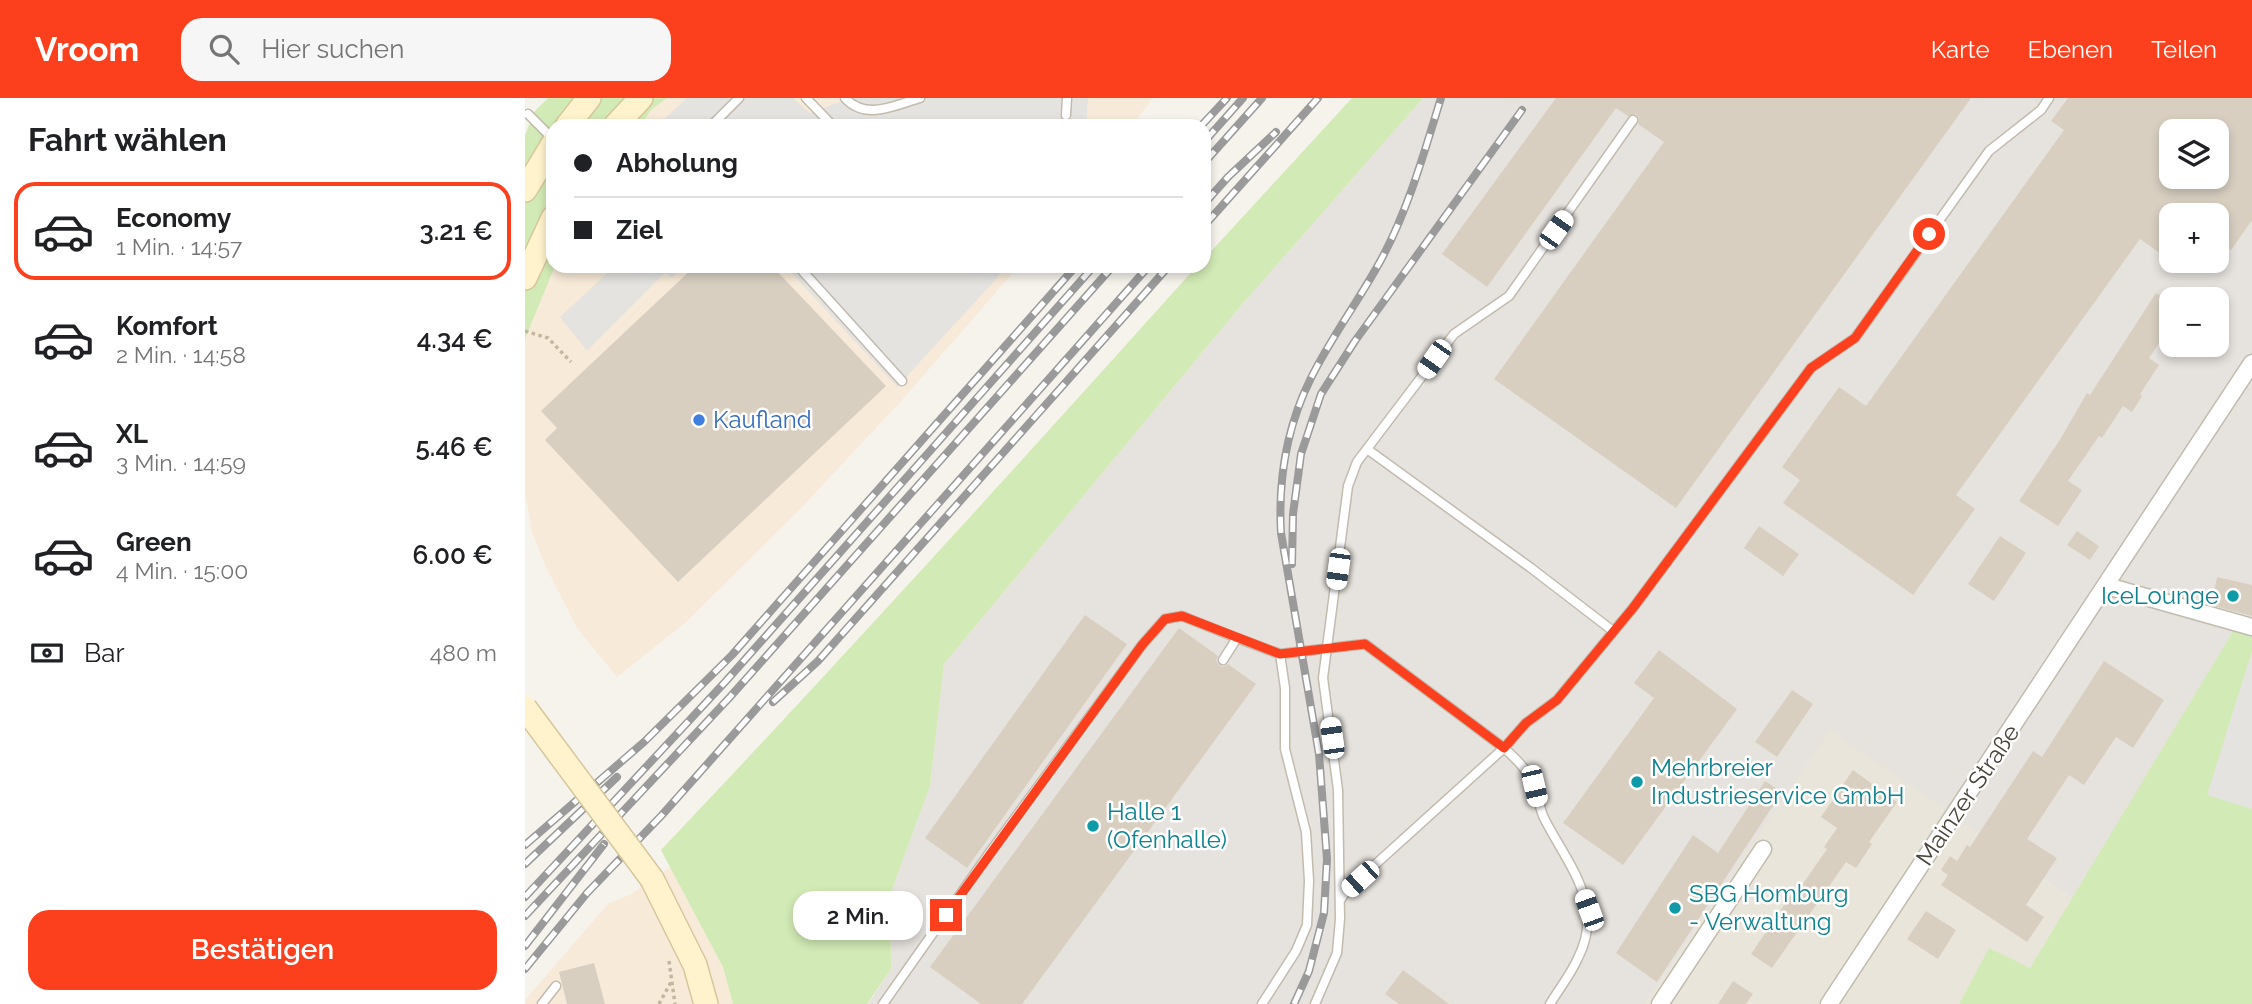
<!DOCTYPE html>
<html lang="de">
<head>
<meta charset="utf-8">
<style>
	:root { --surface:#fff; --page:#f6f6f6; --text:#202124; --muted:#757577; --line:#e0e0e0; --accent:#fc3f1d }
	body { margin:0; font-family:Raleway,sans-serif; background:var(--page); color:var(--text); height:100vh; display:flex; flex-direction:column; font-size:26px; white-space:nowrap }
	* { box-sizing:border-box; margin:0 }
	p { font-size:23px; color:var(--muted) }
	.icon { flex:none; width:38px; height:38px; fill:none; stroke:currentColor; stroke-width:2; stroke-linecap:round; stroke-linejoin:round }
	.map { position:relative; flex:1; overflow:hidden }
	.side { display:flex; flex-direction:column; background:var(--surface); width:525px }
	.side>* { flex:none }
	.top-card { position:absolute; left:21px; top:21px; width:665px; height:154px; border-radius:21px; box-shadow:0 4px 10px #0003; display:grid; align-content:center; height:154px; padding:0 28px; background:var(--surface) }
	.fabs { position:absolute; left:1634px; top:21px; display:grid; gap:14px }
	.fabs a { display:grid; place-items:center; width:70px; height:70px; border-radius:14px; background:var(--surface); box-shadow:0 4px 10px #0003; font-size:35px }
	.end { position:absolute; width:32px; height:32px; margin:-16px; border:9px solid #fc3f1d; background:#fff; box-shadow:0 0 0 4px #fff }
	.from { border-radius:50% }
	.bubble { position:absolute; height:49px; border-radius:21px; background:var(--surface); box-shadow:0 4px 10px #0003; font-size:23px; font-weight:600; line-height:49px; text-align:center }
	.car { position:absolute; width:21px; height:42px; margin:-21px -10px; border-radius:9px; box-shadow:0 0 5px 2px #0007; background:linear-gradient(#fff 24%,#345 0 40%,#fff 0 76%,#345 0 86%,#fff 0) }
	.top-card b { display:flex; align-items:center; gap:24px; height:66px; font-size:26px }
	.top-card b+b { border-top:2px solid var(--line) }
	.top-card i { width:18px; height:18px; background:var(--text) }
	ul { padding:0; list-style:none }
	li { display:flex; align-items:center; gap:21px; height:98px; margin:0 14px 10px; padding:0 14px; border:4px solid transparent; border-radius:21px }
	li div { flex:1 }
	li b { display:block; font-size:26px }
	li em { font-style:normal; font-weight:600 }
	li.current { border-color:var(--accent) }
	li>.icon { width:63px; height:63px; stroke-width:1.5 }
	h2 { padding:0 28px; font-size:32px; line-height:84px }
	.pay { display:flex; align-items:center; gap:18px; height:77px; padding:0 28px; font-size:26px }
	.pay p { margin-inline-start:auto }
	.button { display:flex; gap:14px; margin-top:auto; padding:14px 28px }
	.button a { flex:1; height:80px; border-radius:21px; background:var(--accent); color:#fff; font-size:28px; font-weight:600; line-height:80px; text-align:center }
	header { display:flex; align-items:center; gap:42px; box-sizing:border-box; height:98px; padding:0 35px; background:var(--accent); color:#fff }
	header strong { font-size:33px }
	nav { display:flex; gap:38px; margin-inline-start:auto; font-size:24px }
	.search { width:490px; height:63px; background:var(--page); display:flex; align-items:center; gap:18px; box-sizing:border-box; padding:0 24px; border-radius:21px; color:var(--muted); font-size:26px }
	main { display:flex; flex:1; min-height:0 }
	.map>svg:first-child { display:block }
</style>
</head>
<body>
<header>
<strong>Vroom</strong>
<div class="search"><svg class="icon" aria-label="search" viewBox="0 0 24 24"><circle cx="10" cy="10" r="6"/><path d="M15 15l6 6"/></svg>Hier suchen</div>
<nav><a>Karte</a><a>Ebenen</a><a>Teilen</a></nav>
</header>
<main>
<section class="side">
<h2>Fahrt wählen</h2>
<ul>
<li class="current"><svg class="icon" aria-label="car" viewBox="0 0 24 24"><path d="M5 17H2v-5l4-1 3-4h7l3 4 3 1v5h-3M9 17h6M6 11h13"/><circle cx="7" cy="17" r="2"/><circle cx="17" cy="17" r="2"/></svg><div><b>Economy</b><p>1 Min. · 14:57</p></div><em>3.21 €</em></li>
<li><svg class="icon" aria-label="car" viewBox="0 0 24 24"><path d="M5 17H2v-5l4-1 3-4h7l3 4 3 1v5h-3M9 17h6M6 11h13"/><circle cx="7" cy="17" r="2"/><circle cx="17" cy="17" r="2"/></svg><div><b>Komfort</b><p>2 Min. · 14:58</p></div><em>4.34 €</em></li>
<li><svg class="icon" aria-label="car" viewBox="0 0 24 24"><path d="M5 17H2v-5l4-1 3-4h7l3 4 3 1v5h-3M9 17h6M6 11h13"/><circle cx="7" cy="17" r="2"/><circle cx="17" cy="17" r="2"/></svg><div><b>XL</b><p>3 Min. · 14:59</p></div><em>5.46 €</em></li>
<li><svg class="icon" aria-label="car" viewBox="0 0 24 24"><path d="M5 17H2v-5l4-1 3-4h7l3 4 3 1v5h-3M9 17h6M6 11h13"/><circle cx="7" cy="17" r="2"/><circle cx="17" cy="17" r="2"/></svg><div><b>Green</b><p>4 Min. · 15:00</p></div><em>6.00 €</em></li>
</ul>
<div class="pay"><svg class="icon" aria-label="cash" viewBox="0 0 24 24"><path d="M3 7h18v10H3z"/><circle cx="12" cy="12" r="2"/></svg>Bar<p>480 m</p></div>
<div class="button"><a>Bestätigen</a></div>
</section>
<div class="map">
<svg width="1727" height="906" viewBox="0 0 1727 906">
	<rect width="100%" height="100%" fill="#f6f3ec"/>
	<path fill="#eae5da" d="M1305,631L1548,801L1505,870L1464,851L1434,906H1120Z"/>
	<path fill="#f7ead8" d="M142,0H628L606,28H115L126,12Z
		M30,168H494L376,303L277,409L161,524L92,579L52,530L21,469L7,434L0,393V241Z
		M146,769L198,869L208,906H0V902L83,806L106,796Z"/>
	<path fill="#e6e2dd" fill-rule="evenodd" d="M898,0H1727V523L1716,520L1548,801L1305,632L1120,906H343L366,871L365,797L405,688L419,566L714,210ZM1647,33H1692V79H1647ZM1647,117H1692V163H1647ZM1647,201H1692V247H1647Z"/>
	<path fill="#d2eab5" d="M23,0H142L126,12L115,28H28V168H30L0,241V37L10,13Z
		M827,0H898L714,210L419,566L405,688L365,797L366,871L342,906H208L198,869L136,752C318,560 496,364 672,168H679V161Z
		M1716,520L1727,523V906H1434L1464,850L1505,870Z"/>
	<path fill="#e5e3e0" d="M162,0H268L285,15L326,0H563L561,28H141L137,23Z
		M90,168H159L147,180L140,175L62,253L35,219Z
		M260,168H483L372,289Z
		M1727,553V711L1682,697Z"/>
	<path fill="#d8cfc1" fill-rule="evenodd" d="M1031,0H1446L1151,410L969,281L1139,44L1113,26L1114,20L1111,16L1103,18L1091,10L962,189L917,156Z
		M1543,0H1727V122L1706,152L1692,142V117H1647V148L1639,158L1615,141L1431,397L1450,411L1388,497L1258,405L1275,382L1257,369L1314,289L1341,308L1539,32L1526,23ZM1647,33H1692V79H1647Z
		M170,168H247L361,288L153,484L20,342L32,330L16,313Z
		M1631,195L1647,206V226L1624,260L1634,267L1615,296L1617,298L1607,314L1598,308L1577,340L1574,338L1543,383L1557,392L1533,428L1494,403L1536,340L1562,295L1565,297Z
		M1234,428L1274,456L1258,478L1219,450Z
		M1552,433L1574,448L1565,462L1542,447Z
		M1475,438L1501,455L1469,503L1443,486Z
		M1692,479L1727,487V518L1686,507Z
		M560,517L602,546L442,770L400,740Z
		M654,530L693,558L691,562L694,567L698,569L703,566L731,586L497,906H456L405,869Z
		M1134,552L1212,611L1098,767L1038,725L1129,600L1109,585Z
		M1579,563L1639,602L1608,650L1591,639L1559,687L1544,677L1502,741L1532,760L1501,807L1519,819L1502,844L1416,787L1423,777L1416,772L1425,758L1432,763L1442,747L1445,749L1508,653L1517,659Z
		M1267,592L1288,606L1252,659L1230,644Z
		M1328,672L1372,704L1344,744L1347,746L1331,770L1321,764L1247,870L1226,856L1274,785L1277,787L1302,751L1299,749L1312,730L1296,719Z
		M1240,683L1257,694L1132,884L1091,855L1168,737L1193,755Z
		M1401,813L1431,832L1413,861L1382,841Z
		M69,865L80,906H42L34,874Z
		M878,872L924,906H874L860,896Z
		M1208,883L1228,896L1221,906H1193Z"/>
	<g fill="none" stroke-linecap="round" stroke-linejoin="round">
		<g stroke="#c2bbae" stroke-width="11">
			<path id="lane" d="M281,0L308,28
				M320,0C341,23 370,7 395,0
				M3,16L28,41
				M541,17L542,0
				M186,28L214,0
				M273,168L377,283
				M842,351L1006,470L1088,533
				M698,562L712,540L755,556L840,546L979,650L821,793L816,801
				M17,906L31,888
				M358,906L463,757L617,547L640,521L657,518L712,540
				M737,906L771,853L782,827L784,783L781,734L760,651V590L755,556
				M790,906L812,855L815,821L813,692L798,580L823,388L832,364L929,236L984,198L1108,22
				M1025,906C1034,891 1046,876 1053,860C1080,807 1044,768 1020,722C1014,711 1014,698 1009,687C1002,671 991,661 979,650L1001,625L1032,602L1108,510L1286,270L1330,240L1464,53L1516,12L1524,0"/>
		</g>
		<g stroke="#c2bbae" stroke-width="19">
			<path id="street" d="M1582,488L1727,529
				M1135,906L1238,751
				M1304,906L1727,265"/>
		</g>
		<g stroke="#d6c79b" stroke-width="26">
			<path id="secondary" d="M42,28L64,0
				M90,28L116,0
				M0,92L28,46
				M0,180L28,120
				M127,781L170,867L181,906"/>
		</g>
		<path stroke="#c4b79f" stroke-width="3.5" stroke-dasharray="3.5 3.5" stroke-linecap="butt" d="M0,233L23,240L46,264
			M144,863L150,906
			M134,906L146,884"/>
		<use href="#lane" stroke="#fff" stroke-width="8"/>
		<use href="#street" stroke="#fff" stroke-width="16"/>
		<use href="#secondary" stroke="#fff3cd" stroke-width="23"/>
		<g stroke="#9a9a9a" stroke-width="8">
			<path id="rail" d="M676,28L702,0
				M679,44L718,0
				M679,65L737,0
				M679,106L703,79L751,34
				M679,128L793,0
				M767,466L768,416L776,356L796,296L830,243L997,12
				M248,604L293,563L644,168
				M0,747L119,644L207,557L551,168
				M0,766L92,679
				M0,799L201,583L569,168
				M0,818L205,599L588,168
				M0,848L79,746
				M0,871L62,795L137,717L624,168
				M769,906L784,873L799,815L802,761L794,656L756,435C753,382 762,328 786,280C807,238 835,201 857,160C884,109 899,55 916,0"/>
		</g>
		<use href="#rail" stroke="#fff" stroke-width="5" stroke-dasharray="16" stroke-linecap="butt"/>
		<g stroke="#d6c79b" stroke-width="26" stroke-linecap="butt">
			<path id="secondary-bridge" d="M0,610L127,781"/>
		</g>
		<use href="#secondary-bridge" stroke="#fff3cd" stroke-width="23"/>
	</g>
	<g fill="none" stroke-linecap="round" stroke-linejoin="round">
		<path stroke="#fc3f1d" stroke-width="9" d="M421,817L617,547L640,521L657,518L755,556L840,546L979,650L1001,625L1032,602L1108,510L1286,270L1330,240L1404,136"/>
	</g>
	<circle fill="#3f7fe0" stroke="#fff" stroke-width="2.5" cx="174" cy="322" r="7"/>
	<g fill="#0f9aa8" stroke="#fff" stroke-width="2.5">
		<circle cx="1708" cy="498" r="7"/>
		<circle cx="1112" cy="684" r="7"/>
		<circle cx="568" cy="728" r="7"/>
		<circle cx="1150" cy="810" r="7"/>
	</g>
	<g text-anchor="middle" stroke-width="5" stroke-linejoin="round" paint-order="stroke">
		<g font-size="24" fill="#366cbe" stroke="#fff" text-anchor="start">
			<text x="188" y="330">Kaufland</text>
		</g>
		<g font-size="24" fill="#0d838f" stroke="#fff" text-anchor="start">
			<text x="1694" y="506" text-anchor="end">IceLounge</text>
			<text x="1126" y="678">Mehrbreier<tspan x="1126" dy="28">Industrieservice GmbH</tspan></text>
			<text x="582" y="722">Halle 1<tspan x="582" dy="28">(Ofenhalle)</tspan></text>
			<text x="1164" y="804">SBG Homburg<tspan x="1164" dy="28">- Verwaltung</tspan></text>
		</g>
		<g font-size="24" fill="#4b4439" stroke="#fff">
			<text transform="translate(1443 697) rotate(-56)" y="8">Mainzer Straße</text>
		</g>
	</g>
</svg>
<div class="fabs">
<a><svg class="icon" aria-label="layers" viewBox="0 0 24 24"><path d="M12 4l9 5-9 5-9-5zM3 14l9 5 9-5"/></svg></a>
<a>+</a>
<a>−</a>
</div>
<i class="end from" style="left:1404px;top:136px"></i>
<i class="end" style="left:421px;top:817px"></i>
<div class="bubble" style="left:268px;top:793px;width:130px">2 Min.</div>
<i class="car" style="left:1031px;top:132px;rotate:35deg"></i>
<i class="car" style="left:909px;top:261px;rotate:215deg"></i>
<i class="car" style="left:813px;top:471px;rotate:188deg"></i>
<i class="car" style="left:807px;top:640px;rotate:352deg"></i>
<i class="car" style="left:1009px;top:688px;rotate:167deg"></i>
<i class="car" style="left:835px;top:781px;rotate:228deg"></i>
<i class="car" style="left:1064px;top:812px;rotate:340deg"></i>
<div class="top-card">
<b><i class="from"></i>Abholung</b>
<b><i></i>Ziel</b>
</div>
</div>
</main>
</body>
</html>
